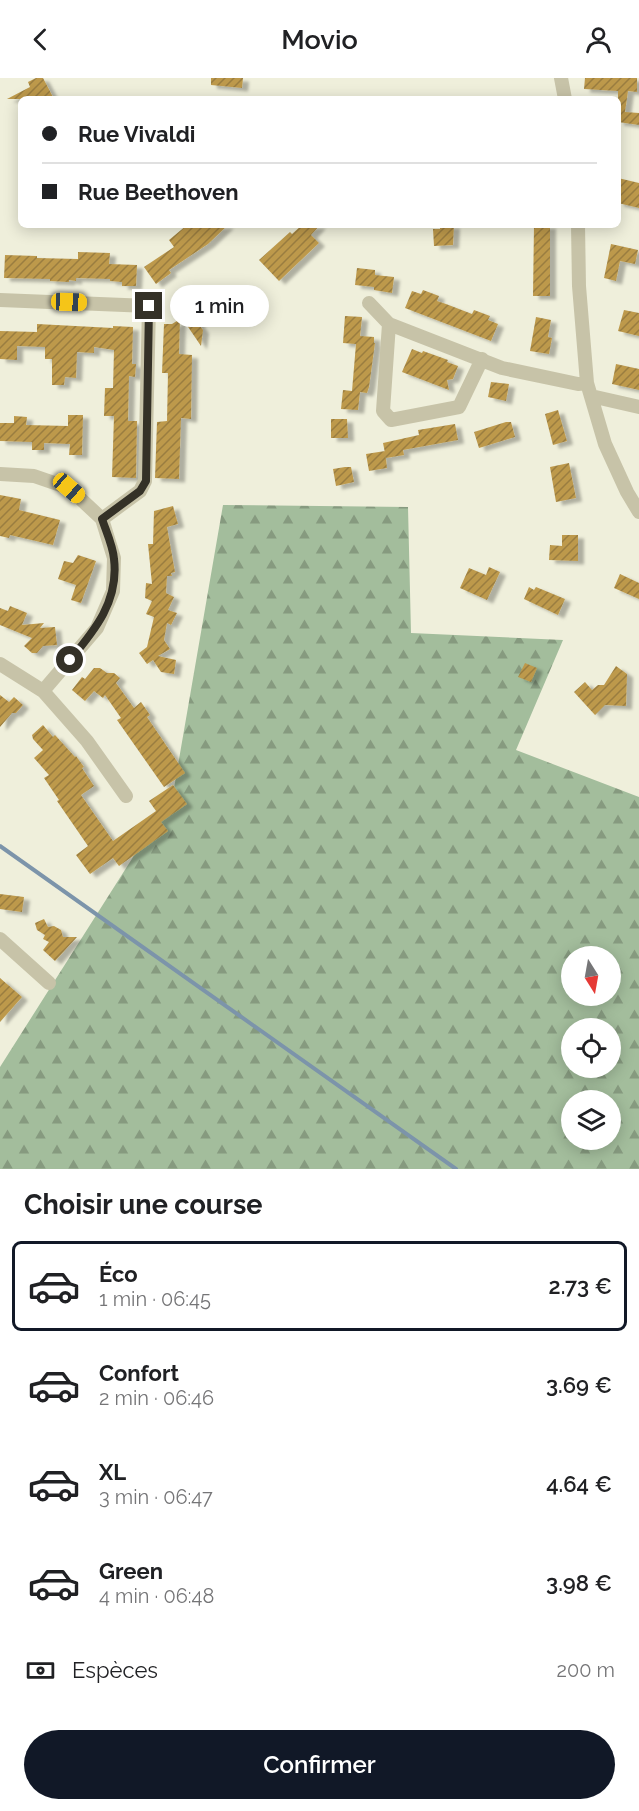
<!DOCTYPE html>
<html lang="fr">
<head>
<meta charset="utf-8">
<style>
	:root { --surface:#fff; --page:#f6f6f6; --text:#202124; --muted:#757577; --line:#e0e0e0; --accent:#111827 }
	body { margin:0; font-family:Raleway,sans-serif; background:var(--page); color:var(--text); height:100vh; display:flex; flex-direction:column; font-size:22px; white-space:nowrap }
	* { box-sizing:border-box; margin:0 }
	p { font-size:20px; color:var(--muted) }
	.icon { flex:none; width:33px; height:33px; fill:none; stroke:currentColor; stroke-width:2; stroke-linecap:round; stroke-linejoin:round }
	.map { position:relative; height:1091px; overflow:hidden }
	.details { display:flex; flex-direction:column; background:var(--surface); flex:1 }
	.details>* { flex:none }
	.top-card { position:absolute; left:18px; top:18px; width:603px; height:132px; border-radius:9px; box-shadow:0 3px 15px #0003; display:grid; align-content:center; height:132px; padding:0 24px; background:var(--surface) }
	.needle { width:39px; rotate:169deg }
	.fabs { position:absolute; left:561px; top:868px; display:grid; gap:12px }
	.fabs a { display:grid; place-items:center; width:60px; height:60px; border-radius:50%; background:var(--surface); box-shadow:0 3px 15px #0003; font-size:30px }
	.end { position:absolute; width:27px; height:27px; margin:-14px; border:8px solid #343127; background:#fff; box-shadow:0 0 0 3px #fff }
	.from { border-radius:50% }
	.bubble { position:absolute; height:42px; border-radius:21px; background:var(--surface); box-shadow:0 3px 15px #0003; font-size:20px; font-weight:600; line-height:42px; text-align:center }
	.car { position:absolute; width:18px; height:36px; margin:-18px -9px; border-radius:8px; box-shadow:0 0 4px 2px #0007; background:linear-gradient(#f5c518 24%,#345 0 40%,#f5c518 0 76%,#345 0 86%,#f5c518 0) }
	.top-card b { display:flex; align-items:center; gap:21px; height:57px; font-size:22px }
	.top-card b+b { border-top:2px solid var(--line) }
	.top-card i { width:15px; height:15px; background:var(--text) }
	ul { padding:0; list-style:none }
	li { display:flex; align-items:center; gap:18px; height:90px; margin:0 12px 9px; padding:0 12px; border:3px solid transparent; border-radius:9px }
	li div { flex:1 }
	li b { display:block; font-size:22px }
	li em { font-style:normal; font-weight:600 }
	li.selected { border-color:var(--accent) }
	li>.icon { width:54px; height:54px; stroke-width:1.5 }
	h2 { padding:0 24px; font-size:27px; line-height:72px }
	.pay { display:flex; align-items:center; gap:15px; height:66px; padding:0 24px; font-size:22px }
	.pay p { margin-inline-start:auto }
	.primary-button { display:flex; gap:12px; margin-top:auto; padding:12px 24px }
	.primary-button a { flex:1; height:69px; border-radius:36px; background:var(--accent); color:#fff; font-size:24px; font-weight:600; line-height:69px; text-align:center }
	header { display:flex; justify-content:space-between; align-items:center; height:78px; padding:0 24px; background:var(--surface); font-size:27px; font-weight:600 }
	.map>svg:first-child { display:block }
</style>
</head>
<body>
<header><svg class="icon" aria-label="back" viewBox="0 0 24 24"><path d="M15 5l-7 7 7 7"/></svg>Movio<svg class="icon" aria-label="person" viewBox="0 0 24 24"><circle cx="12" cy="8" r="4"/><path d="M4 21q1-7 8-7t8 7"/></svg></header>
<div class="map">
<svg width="639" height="1091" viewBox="0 0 639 1091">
	<defs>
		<pattern id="forest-firs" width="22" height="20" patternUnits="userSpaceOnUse" patternTransform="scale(1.5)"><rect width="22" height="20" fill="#a3bd9c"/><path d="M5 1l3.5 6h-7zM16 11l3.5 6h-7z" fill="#869a7f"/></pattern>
		<pattern id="building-hatch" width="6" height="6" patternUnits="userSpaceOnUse" patternTransform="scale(1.5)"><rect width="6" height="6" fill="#bd994c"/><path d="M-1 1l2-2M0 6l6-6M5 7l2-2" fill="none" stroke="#9a7d3f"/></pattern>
		<filter id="shadow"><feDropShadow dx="6" dy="3.5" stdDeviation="1.5" flood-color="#0004"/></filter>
	</defs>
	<rect width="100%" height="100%" fill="#efefdb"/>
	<path fill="url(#forest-firs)" fill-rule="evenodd" d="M223,427L408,429L411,555L563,562L516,672L639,719V1091H0V989L173,716ZM572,879H610V918H572ZM572,951H610V990H572ZM572,1023H610V1062H572Z"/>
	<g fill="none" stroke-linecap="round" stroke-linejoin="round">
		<path stroke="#7c94aa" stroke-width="4" d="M0,768L456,1091"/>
	</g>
	<path fill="url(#building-hatch)" filter="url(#shadow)" d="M36,0H43L54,21H7L30,9L28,4Z
		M211,0H243L242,10L211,7Z
		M585,0H637V14L628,13L625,34L639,35V47L618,44V13L584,11Z
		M618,100L639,105V130L618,125Z
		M187,147H228L208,166L169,192L171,195L156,206L144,189L174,169L169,162Z
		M302,147H320L311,157L319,165L279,203L259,182L290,154L292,156Z
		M440,147H454L453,167L434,168L433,151H440Z
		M534,147H550V218H533Z
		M611,166L638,172L635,186L620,183L616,203L604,200Z
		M78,174L110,175L109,186L137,187L136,208H122V204L110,203V201L76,200V203L69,202V204L50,203V201L4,200L5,177L37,178V180L78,181Z
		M357,190L375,192V197L394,199L392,215L374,212V209L355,207Z
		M423,212L439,218L437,223L446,226L472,236L474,232L490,238L488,242L498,246L491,263L405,230L412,213L421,216Z
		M207,218L204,241L198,245L203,252L201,268L182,240L188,236L186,233Z
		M624,232L639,235V258L618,253Z
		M345,238L362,239L360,258L374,259V265H375L369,309L367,315L360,314L358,332L341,331L343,312L352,313L356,266L343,265Z
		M536,239L551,242L548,259L552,260L549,276L530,273Z
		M180,241L179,276L192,277L191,341L181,340L179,401L155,400L157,344L167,343L168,295H162L164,246H172Z
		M37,246L113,250V248L133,249L132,286H136L135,299L129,298L128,343H137L136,400L112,399L114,338H104L105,310H113L114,272L94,269V275L77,274L76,300L65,299L64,307H52V281H45V269L17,268V282L0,281V253L37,254Z
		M412,271L422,275L423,273L448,282L447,284L458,288L453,301L447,302L449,312L402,294Z
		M616,286L639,291V312L612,306Z
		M491,304L509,306L506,323L488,319Z
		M558,332L567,363L553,367L545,336Z
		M68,337H83L82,377H69L70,366L44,365V372H32V364L0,363V345H14V338L27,339L26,347L68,348Z
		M331,341H347L348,360H331Z
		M506,344H511L515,359L479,370L474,354Z
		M455,346L458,362L403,372L404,377L386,380L383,365L419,357L418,352Z
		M385,373L387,390L369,393L366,376Z
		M569,385L576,420L556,424L550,389Z
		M345,389H351L354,404L336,408L333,391Z
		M0,417L21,421L19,432L60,442L53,467L10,457L9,460L0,458Z
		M173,428L178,446L167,449L175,494L171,495L172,498H167L166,515L174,519L168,532L177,535L171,547L167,545L164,562L170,571L158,578L176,582L174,596L161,594L153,582L147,586L139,575L147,569L154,539L146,536L152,523L145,520L146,505L152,506L148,466H153L154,433Z
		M562,457H578V483L549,482L550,467L562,468Z
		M78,477L96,483L81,525L71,522L76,507L58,501L64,483L73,485Z
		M489,489L500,494L487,522L460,510L469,490L486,497Z
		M620,496L639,505V521L614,510Z
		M529,509L534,512L536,509L565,521L558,537L524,521Z
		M10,528L27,535L22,547L44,545L40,550L55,549L57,567L43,568L37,575H32L24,568L32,560L0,547V530L8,533Z
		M525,585L537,590L531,604L518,599Z
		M616,588L627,596L626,628L605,627L595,637L574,614L585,604L592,612L598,607H604Z
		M94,590H100L107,595H114L120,600L116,605L134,630L141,624L150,637L147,639L185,695L164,709L117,642L121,640L105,617L103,620L94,613L85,623L72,612L82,599L85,601Z
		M0,617L9,624L14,619L23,627L16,635H12L0,649Z
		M43,647L53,659L55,657L75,679L76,678L84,689L82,690L94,708L81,717L113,763L156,733L149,723L173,707L187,726L161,744L168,753L119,788L113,780L90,796L76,777L88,768L57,723L59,722L44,700L49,697L34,680L43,672L33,661L32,657Z
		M0,816L24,819L22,834L0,831Z
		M44,841L48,849L54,848L61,852L63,859H77L55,883L43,872L49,864L43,861L45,857L37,852L35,845Z
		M0,900L22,919L0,944Z"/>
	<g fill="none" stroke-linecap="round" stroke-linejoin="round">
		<path stroke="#c7c3a8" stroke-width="14" d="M561,0L565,21
			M578,147L579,208L587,305L605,366L627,414L639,434
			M0,222L149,228L145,403L140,413L102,441
			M369,225L389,246
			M482,281L459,329L391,342L383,333L389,246L502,290L578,306L587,305
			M591,318L639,329
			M0,396L34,398L69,410L102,441L114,480L113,513L97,550L43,613
			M0,586L43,613L87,663L126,718
			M0,861L49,905"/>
	</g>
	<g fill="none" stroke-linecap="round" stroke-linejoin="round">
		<path stroke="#343127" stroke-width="8" d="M70,582C95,552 119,523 114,481C113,468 106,453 102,441L140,413L146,403L149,228"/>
	</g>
</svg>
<div class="fabs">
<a><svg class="needle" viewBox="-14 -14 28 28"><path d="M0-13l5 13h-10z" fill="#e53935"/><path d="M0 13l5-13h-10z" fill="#757577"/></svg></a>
<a><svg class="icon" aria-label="locate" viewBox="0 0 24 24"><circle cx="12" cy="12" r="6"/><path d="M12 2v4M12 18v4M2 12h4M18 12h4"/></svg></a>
<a><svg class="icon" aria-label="layers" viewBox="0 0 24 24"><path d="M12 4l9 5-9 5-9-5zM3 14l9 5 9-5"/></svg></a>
</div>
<i class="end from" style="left:70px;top:582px"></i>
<i class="end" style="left:149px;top:228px"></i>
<div class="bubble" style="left:170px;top:207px;width:99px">1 min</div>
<i class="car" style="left:69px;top:224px;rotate:92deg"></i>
<i class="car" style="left:69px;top:410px;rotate:131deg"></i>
<div class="top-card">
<b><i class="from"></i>Rue Vivaldi</b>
<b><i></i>Rue Beethoven</b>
</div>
</div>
<section class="details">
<h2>Choisir une course</h2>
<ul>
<li class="selected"><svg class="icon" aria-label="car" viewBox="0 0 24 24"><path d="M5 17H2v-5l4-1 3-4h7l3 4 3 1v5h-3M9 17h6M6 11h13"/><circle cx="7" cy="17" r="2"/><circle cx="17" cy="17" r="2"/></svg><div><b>Éco</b><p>1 min · 06:45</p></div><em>2.73 €</em></li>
<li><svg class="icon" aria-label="car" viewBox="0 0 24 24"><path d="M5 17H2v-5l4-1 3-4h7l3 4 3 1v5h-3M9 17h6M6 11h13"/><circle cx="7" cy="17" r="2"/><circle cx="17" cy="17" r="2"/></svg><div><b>Confort</b><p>2 min · 06:46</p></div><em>3.69 €</em></li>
<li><svg class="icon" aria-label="car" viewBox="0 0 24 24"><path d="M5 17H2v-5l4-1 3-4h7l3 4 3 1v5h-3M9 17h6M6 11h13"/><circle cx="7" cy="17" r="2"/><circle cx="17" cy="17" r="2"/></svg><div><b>XL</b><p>3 min · 06:47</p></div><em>4.64 €</em></li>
<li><svg class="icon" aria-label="car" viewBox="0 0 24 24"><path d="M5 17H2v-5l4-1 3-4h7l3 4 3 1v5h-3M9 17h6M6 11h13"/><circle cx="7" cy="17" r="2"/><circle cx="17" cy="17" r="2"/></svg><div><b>Green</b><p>4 min · 06:48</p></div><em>3.98 €</em></li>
</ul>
<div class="pay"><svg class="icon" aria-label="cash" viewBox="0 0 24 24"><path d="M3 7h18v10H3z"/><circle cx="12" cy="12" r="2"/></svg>Espèces<p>200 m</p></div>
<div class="primary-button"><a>Confirmer</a></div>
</section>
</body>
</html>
